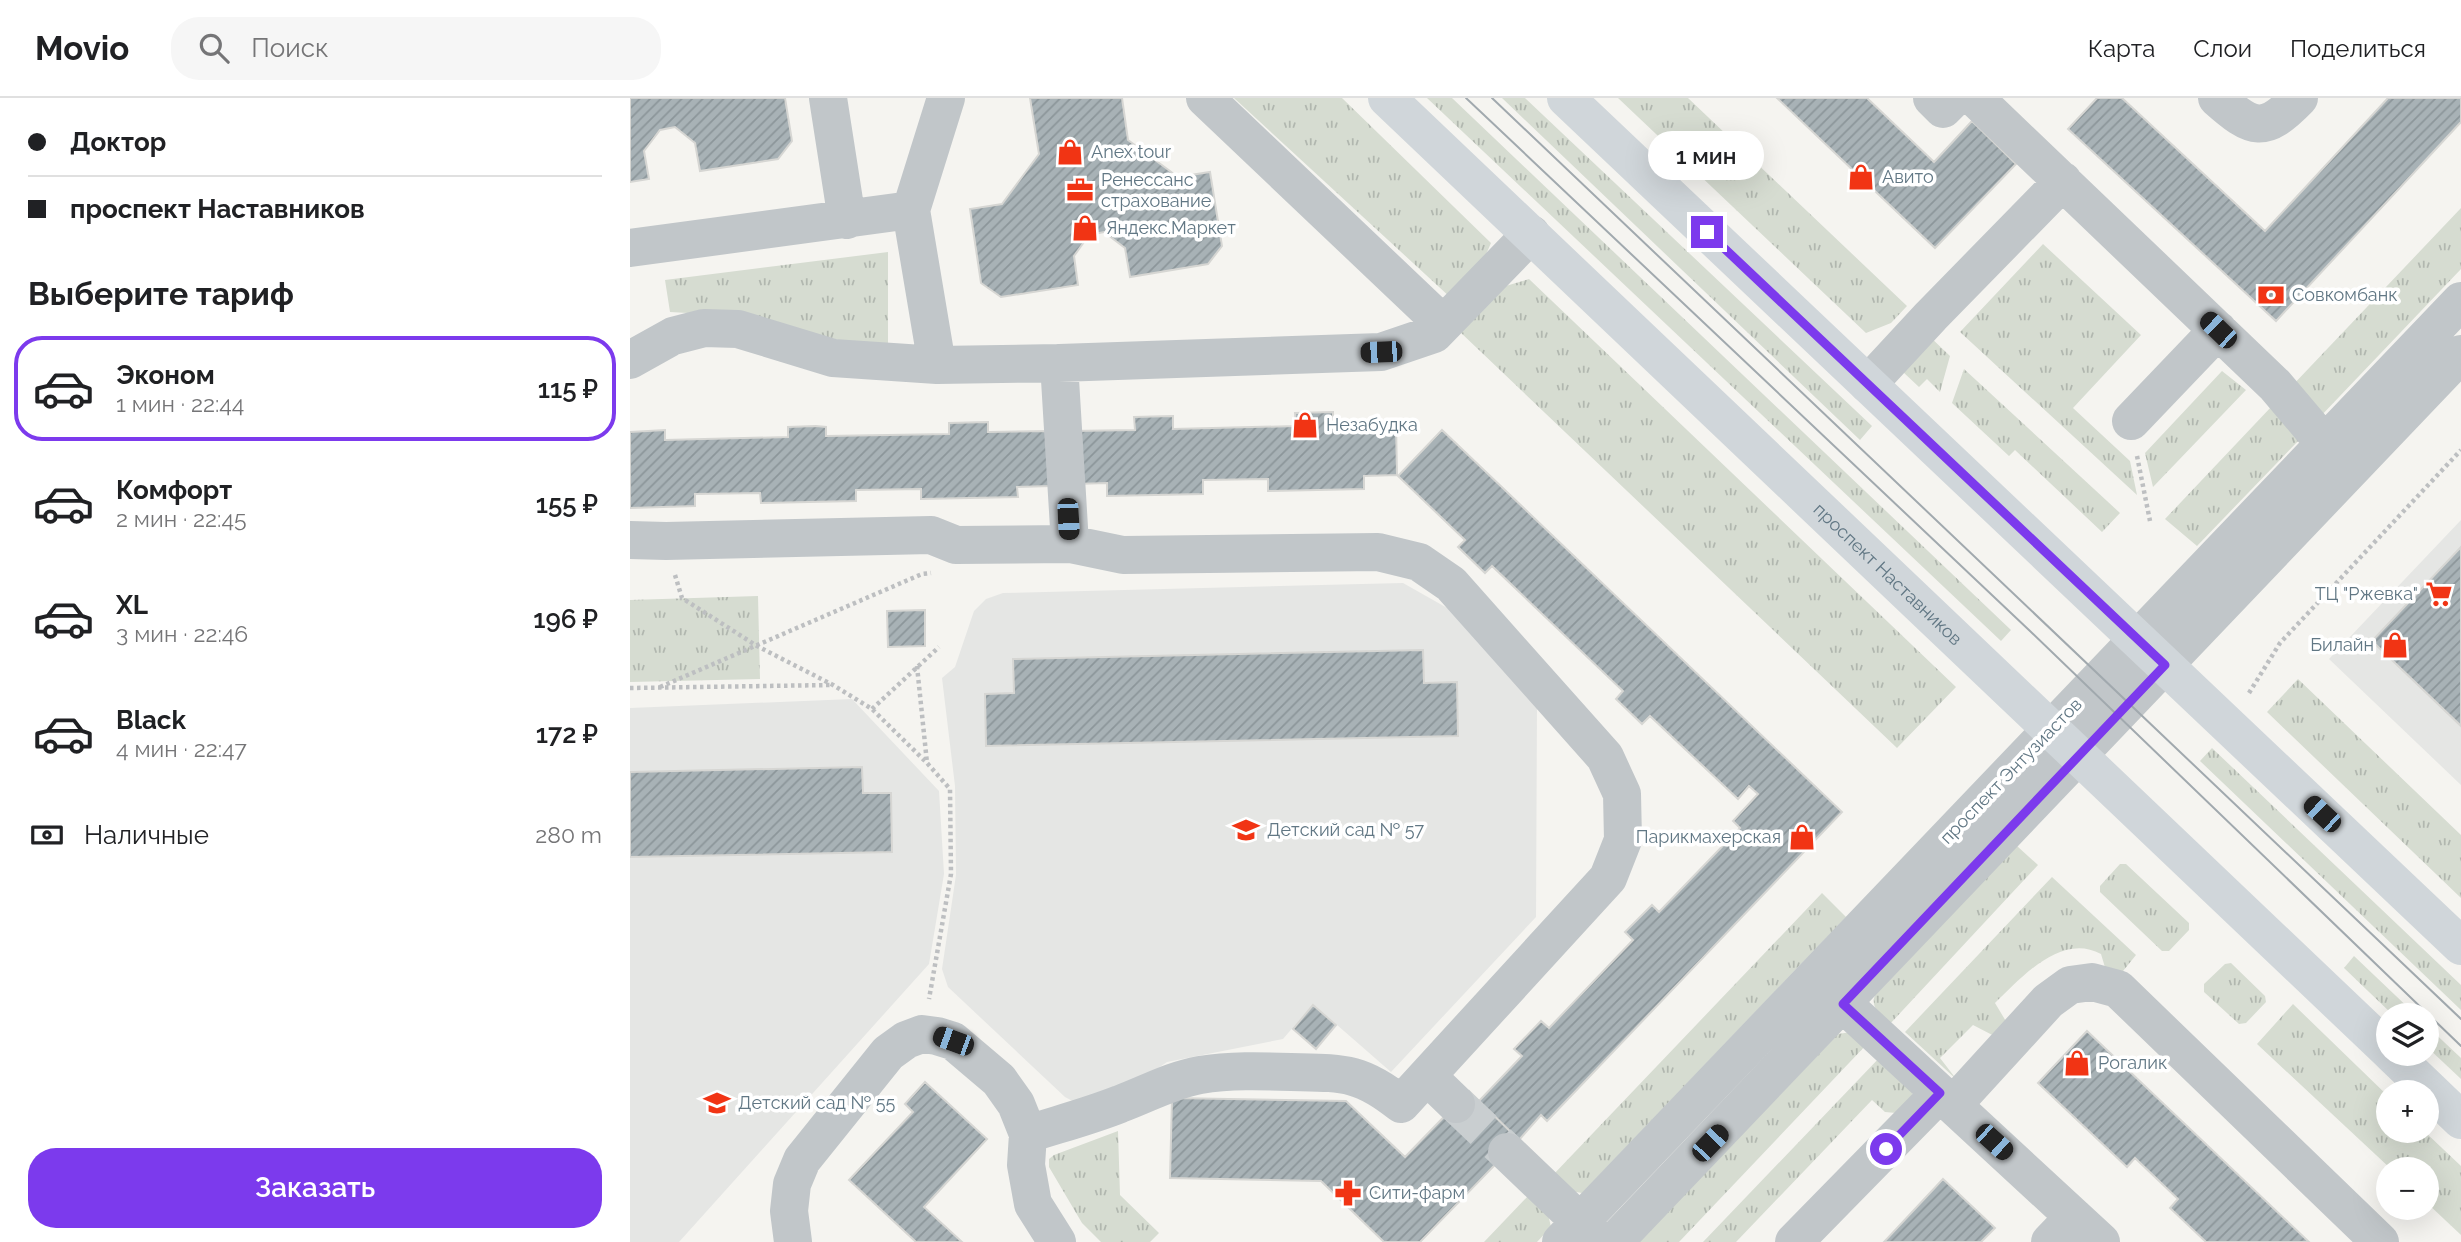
<!DOCTYPE html>
<html lang="ru">
<head>
<meta charset="utf-8">
<style>
	:root { --surface:#fff; --page:#f6f6f6; --text:#202124; --muted:#757577; --line:#e0e0e0; --accent:#7c3aed }
	body { margin:0; font-family:Raleway,sans-serif; background:var(--page); color:var(--text); height:100vh; display:flex; flex-direction:column; font-size:26px; white-space:nowrap }
	* { box-sizing:border-box; margin:0 }
	p { font-size:23px; color:var(--muted) }
	.icon { flex:none; width:38px; height:38px; fill:none; stroke:currentColor; stroke-width:2; stroke-linecap:round; stroke-linejoin:round }
	.map { position:relative; flex:1; overflow:hidden }
	.details { display:flex; flex-direction:column; background:var(--surface); width:630px }
	.details>* { flex:none }
	.hud { display:grid; align-content:center; height:154px; padding:0 28px; background:var(--surface) }
	.tools { position:absolute; left:1746px; top:905px; display:grid; gap:14px }
	.tools a { display:grid; place-items:center; width:63px; height:63px; border-radius:50%; background:var(--surface); box-shadow:0 7px 28px #0002; font-size:35px }
	.end { position:absolute; width:32px; height:32px; margin:-16px; border:9px solid #7c3aed; background:#fff; box-shadow:0 0 0 4px #fff }
	.from { border-radius:50% }
	.bubble { position:absolute; height:49px; border-radius:24px; background:var(--surface); box-shadow:0 7px 28px #0002; font-size:23px; font-weight:600; line-height:49px; text-align:center }
	.car { position:absolute; width:21px; height:42px; margin:-21px -10px; border-radius:9px; box-shadow:0 0 5px 2px #0007; background:linear-gradient(#222 24%,#8ab4d8 0 40%,#222 0 76%,#8ab4d8 0 86%,#222 0) }
	.hud b { display:flex; align-items:center; gap:24px; height:66px; font-size:26px }
	.hud b+b { border-top:2px solid var(--line) }
	.hud i { width:18px; height:18px; background:var(--text) }
	ul { padding:0; list-style:none }
	li { display:flex; align-items:center; gap:21px; height:105px; margin:0 14px 10px; padding:0 14px; border:4px solid transparent; border-radius:28px }
	li div { flex:1 }
	li b { display:block; font-size:26px }
	li em { font-style:normal; font-weight:600 }
	li.selected { border-color:var(--accent) }
	li>.icon { width:63px; height:63px; stroke-width:1.5 }
	h2 { padding:0 28px; font-size:32px; line-height:84px }
	.pay { display:flex; align-items:center; gap:18px; height:77px; padding:0 28px; font-size:26px }
	.pay p { margin-inline-start:auto }
	.cta { display:flex; gap:14px; margin-top:auto; padding:14px 28px }
	.cta a { flex:1; height:80px; border-radius:28px; background:var(--accent); color:#fff; font-size:28px; font-weight:600; line-height:80px; text-align:center }
	header { display:flex; align-items:center; gap:42px; box-sizing:border-box; height:98px; padding:0 35px; background:var(--surface); border-bottom:2px solid var(--line) }
	header strong { font-size:33px }
	nav { display:flex; gap:38px; margin-inline-start:auto; font-size:24px }
	.search { width:490px; height:63px; background:var(--page); display:flex; align-items:center; gap:18px; box-sizing:border-box; padding:0 24px; border-radius:28px; color:var(--muted); font-size:26px }
	main { display:flex; flex:1; min-height:0 }
	.map>svg:first-child { display:block }
</style>
</head>
<body>
<header>
<strong>Movio</strong>
<div class="search"><svg class="icon" aria-label="search" viewBox="0 0 24 24"><circle cx="10" cy="10" r="6"/><path d="M15 15l6 6"/></svg>Поиск</div>
<nav><a>Карта</a><a>Слои</a><a>Поделиться</a></nav>
</header>
<main>
<section class="details">
<div class="hud">
<b><i class="from"></i>Доктор</b>
<b><i></i>проспект Наставников</b>
</div>
<h2>Выберите тариф</h2>
<ul>
<li class="selected"><svg class="icon" aria-label="car" viewBox="0 0 24 24"><path d="M5 17H2v-5l4-1 3-4h7l3 4 3 1v5h-3M9 17h6M6 11h13"/><circle cx="7" cy="17" r="2"/><circle cx="17" cy="17" r="2"/></svg><div><b>Эконом</b><p>1 мин · 22:44</p></div><em>115 ₽</em></li>
<li><svg class="icon" aria-label="car" viewBox="0 0 24 24"><path d="M5 17H2v-5l4-1 3-4h7l3 4 3 1v5h-3M9 17h6M6 11h13"/><circle cx="7" cy="17" r="2"/><circle cx="17" cy="17" r="2"/></svg><div><b>Комфорт</b><p>2 мин · 22:45</p></div><em>155 ₽</em></li>
<li><svg class="icon" aria-label="car" viewBox="0 0 24 24"><path d="M5 17H2v-5l4-1 3-4h7l3 4 3 1v5h-3M9 17h6M6 11h13"/><circle cx="7" cy="17" r="2"/><circle cx="17" cy="17" r="2"/></svg><div><b>XL</b><p>3 мин · 22:46</p></div><em>196 ₽</em></li>
<li><svg class="icon" aria-label="car" viewBox="0 0 24 24"><path d="M5 17H2v-5l4-1 3-4h7l3 4 3 1v5h-3M9 17h6M6 11h13"/><circle cx="7" cy="17" r="2"/><circle cx="17" cy="17" r="2"/></svg><div><b>Black</b><p>4 мин · 22:47</p></div><em>172 ₽</em></li>
</ul>
<div class="pay"><svg class="icon" aria-label="cash" viewBox="0 0 24 24"><path d="M3 7h18v10H3z"/><circle cx="12" cy="12" r="2"/></svg>Наличные<p>280 m</p></div>
<div class="cta"><a>Заказать</a></div>
</section>
<div class="map">
<svg width="1831" height="1144" viewBox="0 0 1831 1144">
	<defs>
		<pattern id="grass-tufts" width="24" height="20" patternUnits="userSpaceOnUse" patternTransform="scale(1.75)"><rect width="24" height="20" fill="#d6dcd1"/><path d="M3 7l-1-3M5 7V3M7 7l1-3M15 17l-1-3M17 17v-4M19 17l1-3" fill="none" stroke="#b1b7af"/></pattern>
		<pattern id="building-hatch" width="6" height="6" patternUnits="userSpaceOnUse" patternTransform="scale(1.75)"><rect width="6" height="6" fill="#a8b2b6"/><path d="M-1 1l2-2M0 6l6-6M5 7l2-2" fill="none" stroke="#8c969a"/></pattern>
	</defs>
	<rect width="100%" height="100%" fill="#f5f4f0"/>
	<path fill="#e5e6e4" d="M1831,422V687L1699,561Z
		M773,485L819,511L907,608L906,819L761,974L683,906L653,941L537,964L509,983L450,1007L435,999L318,889L312,871L326,777L325,688L312,580L325,569L344,513L356,501L373,495Z
		M222,601L309,693L314,776L299,866L49,1144H0V610Z"/>
	<path fill="url(#grass-tufts)" d="M604,0H712L861,145L850,170L821,200Z
		M797,0H822L1381,532L1371,543Z
		M872,0H895L1242,328L1230,342Z
		M988,0H1058L1277,208L1261,225L1236,235Z
		M1831,110V171L1689,320L1661,289Z
		M1413,146L1511,237L1443,310L1500,363L1507,397L1330,234Z
		M258,154V254L111,218L40,214L35,182Z
		M899,181L1326,589L1267,650L829,233L869,190Z
		M1296,235L1320,258L1310,294L1297,281L1289,289L1273,274Z
		M1334,271L1490,415L1472,434L1385,352L1379,358L1322,305Z
		M1592,273L1616,292L1523,389L1515,355Z
		M1642,308L1670,341L1567,448L1535,421Z
		M128,498L130,581L0,584V502Z
		M1668,581L1831,737V800L1637,614Z
		M1582,650L1831,887V912L1570,663Z
		M1387,748L1408,767L1259,927C1251,917 1240,910 1245,897Z
		M1490,766H1496L1559,825V832L1539,853H1532L1470,794V788Z
		M1422,779L1506,857L1489,878L1477,876L1471,856C1431,834 1391,880 1365,905L1380,930L1370,941L1343,927L1310,960L1327,982L1275,934Z
		M1192,795L1216,819L952,1095L940,1093L923,1077Z
		M1724,858L1786,917H1763L1714,870Z
		M1601,865L1635,898L1636,904L1616,925L1609,926L1574,894V886L1595,866Z
		M1663,906L1759,999V1032L1794,1033L1831,1068V1137L1797,1105V1071H1761L1627,946Z
		M1797,928L1831,960V981L1797,949Z
		M1221,934L1238,945L1049,1144H1009L1208,936Z
		M1252,957L1283,993L1281,1002L1266,1015L1255,1014L1242,1002L1106,1144H1073Z
		M488,1033L490,1097L529,1135L520,1144H471L452,1125L419,1069V1061L424,1057Z
		M898,1098L918,1116L921,1129L907,1144H854Z"/>
	<path fill="url(#building-hatch)" stroke="#d6d6d3" stroke-width="2" d="M0,0H155L162,43L148,61L70,73L65,45L45,29L30,32L14,53L19,81L0,84Z
		M400,0H492L498,42L548,79L580,74L592,148L578,166L500,179L495,150L474,134L459,137L444,158L448,187L371,199L351,185L340,111L372,106L409,56Z
		M1147,0H1237L1304,64L1342,23L1386,66L1305,150Z
		M1467,0H1492L1635,133L1758,0H1831V24L1646,223L1438,31Z
		M703,314V327L766,325L767,377L734,378V391L638,393V381L573,382V396L477,398V385L444,386L442,333L505,332L504,319L543,318V331L666,328L665,315Z
		M358,324V334L419,333L420,388L387,389L388,399L291,401V391L226,392V403L131,405L130,395L65,396V408L0,410V334L35,332V342L158,339V329L186,328L196,329V338L319,336V325Z
		M812,332L1212,714L917,1023L911,1017L889,1042L849,1003L892,958L884,951L911,923L919,930L1003,842L995,834L1022,807L1029,814L1110,730L1103,723L1128,696L1119,688L1108,701L1020,618L1012,626L986,601L993,593L862,468L855,475L828,449L835,442L768,378Z
		M1831,449V628L1742,543Z
		M295,512V548L258,549L257,513Z
		M793,552L794,585L827,584L828,638L356,648L355,596L384,595L383,561Z
		M232,669L233,695H261L262,754L0,759V674Z
		M683,907L706,927L686,951L663,931Z
		M1457,933L1679,1144H1576L1540,1110L1548,1101L1505,1060L1497,1069L1408,985Z
		M295,984L357,1041L294,1109L332,1144H286L219,1082L283,1014L275,1006Z
		M839,993L889,1042L790,1144H754L691,1083L540,1080L542,1000L716,1003L775,1059Z
		M1313,1081L1365,1130L1351,1144H1254Z"/>
	<g fill="none" stroke-linecap="round" stroke-linejoin="round">
		<path stroke="#c9ced0" stroke-width="38" stroke-dasharray="38 19" stroke-linecap="butt" d="M826,1006L877,1054"/>
		<path stroke="#bdbfc1" stroke-width="4.5" stroke-dasharray="3.5 3.5" stroke-linecap="butt" d="M1507,358L1520,423
			M45,477L52,500L127,548L203,587L242,611L296,664
			M287,568L297,665L320,691L321,776L299,901
			M30,589L292,476L301,475
			M0,590L202,587
			M1619,595L1650,545L1831,352
			M242,611L309,549"/>
		<path stroke="#c1c6c9" stroke-width="38" d="M198,0L217,122
			M316,0L281,112L307,267L429,265L751,254L804,236L901,136
			M575,0L813,226
			M1302,0L1313,11L1324,0
			M1345,0L1645,287L1695,346L1712,362
			M1587,0C1623,32 1634,36 1669,0
			M0,150L281,112
			M0,262L43,238L74,230L108,231L203,260L307,267
			M429,265L440,446
			M1238,286L1301,218L1433,83
			M1501,323L1588,232
			M0,442L36,443L301,437L326,447L440,446L493,457L748,454L789,464L821,486L975,659L992,696L993,742L978,780L771,1006C730,973 712,975 661,974C631,973 600,972 570,977C542,982 517,996 490,1006C460,1018 429,1026 398,1036
			M1195,889L1471,1144
			M797,978L826,1006
			M1323,1007L1418,903L1440,887L1462,884L1488,891L1750,1144
			M877,1054L969,1142
			M163,1144L159,1113L162,1086L172,1062L258,955L276,942L292,936L307,938L323,943L369,982L386,1006L398,1036L396,1067L403,1106L427,1144
			M931,1144L1831,203
			M984,1144L1831,256
			M1164,1144L1310,995
			M1420,1144L1444,1119"/>
		<g stroke="#d0d6da" stroke-width="38">
			<path id="s1" d="M757,0L1759,953"/>
			<path d="M936,0L1831,848"/>
			<path d="M1762,956L1831,1022"/>
		</g>
		<path stroke="#a1a9ae" stroke-width="2" d="M836,0L1400,533L1831,948
			M862,0L1831,921"/>
	</g>
	<g fill="none" stroke-linecap="round" stroke-linejoin="round">
		<path stroke="#7c3aed" stroke-width="9" d="M1077,134L1535,567L1213,906L1310,995L1256,1051"/>
	</g>
	<defs>
		<g id="shop-bare" transform="scale(2.1)"><path d="M-5-2.5h2.3a2.7 3.5 0 0 1 5.4 0H5L5.5 6h-11ZM-1.5-2.5h3a1.5 2.3 0 0 0-3 0Z" fill="#f13414" stroke="#fff" stroke-width="2.5" paint-order="stroke"/></g>
		<g id="office-bare" transform="scale(2.1)"><path d="M-6-3h4V-5.5h4V-3h4V5H-6ZM-1-4.5V-3h2v-1.5ZM-6 0V1H6V0Z" fill="#f13414" stroke="#fff" stroke-width="2.5" paint-order="stroke"/></g>
		<g id="bank-bare" transform="scale(2.1)"><path d="M-6-4H6V4H-6ZM0-2.3a2.3 2.3 0 1 0 0 4.6a2.3 2.3 0 1 0 0-4.6Z" fill="#f13414" stroke="#fff" stroke-width="2.5" paint-order="stroke"/></g>
		<g id="supermarket-bare" transform="scale(2.1)"><path d="M-6-5.5h2.5l.6 2H6L4.5 2H-2.5L-4.4-4H-6ZM-1.5 3.2a1.3 1.3 0 1 0 .1 0ZM3 3.2a1.3 1.3 0 1 0 .1 0Z" fill="#f13414" stroke="#fff" stroke-width="2.5" paint-order="stroke"/></g>
		<g id="school-bare" transform="scale(2.1)"><path d="M0-5L7-2L0 1L-7-2ZM-4 1L0 2.5L4 1V4Q0 6-4 4Z" fill="#f13414" stroke="#fff" stroke-width="2.5" paint-order="stroke"/></g>
		<g id="pharmacy-bare" transform="scale(2.1)"><path d="M-2-6h4v4h4v4h-4v4h-4v-4h-4v-4h4Z" fill="#f13414" stroke="#fff" stroke-width="2.5" paint-order="stroke"/></g>
	</defs>
	<g fill-rule="evenodd">
		<use href="#shop-bare" x="440" y="54"/>
		<use href="#shop-bare" x="1231" y="79"/>
		<use href="#office-bare" x="450" y="92"/>
		<use href="#shop-bare" x="455" y="130"/>
		<use href="#bank-bare" x="1641" y="197"/>
		<use href="#shop-bare" x="675" y="327"/>
		<use href="#supermarket-bare" x="1809" y="496"/>
		<use href="#shop-bare" x="1765" y="547"/>
		<use href="#school-bare" x="616" y="732"/>
		<use href="#shop-bare" x="1172" y="739"/>
		<use href="#shop-bare" x="1447" y="965"/>
		<use href="#school-bare" x="87" y="1005"/>
		<use href="#pharmacy-bare" x="718" y="1095"/>
	</g>
	<g text-anchor="middle" stroke-width="7" stroke-linejoin="round" paint-order="stroke">
		<g font-size="18" fill="#617784" stroke="#fff" text-anchor="start">
			<text x="461" y="60">Anex tour</text>
			<text x="1252" y="85">Авито</text>
			<text x="471" y="88">Ренессанс<tspan x="471" dy="21">страхование</tspan></text>
			<text x="476" y="136">Яндекс.Маркет</text>
			<text x="1662" y="203">Совкомбанк</text>
			<text x="696" y="333">Незабудка</text>
			<text x="1788" y="502" text-anchor="end">ТЦ "Ржевка"</text>
			<text x="1744" y="553" text-anchor="end">Билайн</text>
			<text x="637" y="738">Детский сад № 57</text>
			<text x="1151" y="745" text-anchor="end">Парикмахерская</text>
			<text x="1468" y="971">Рогалик</text>
			<text x="108" y="1011">Детский сад № 55</text>
			<text x="739" y="1101">Сити-фарм</text>
		</g>
		<g font-size="18" fill="#617784" stroke="#fff">
			<text dy="6" stroke="none"><textPath href="#s1" startOffset="691">проспект Наставников</textPath></text>
			<text transform="translate(1381 673) rotate(-46)" y="6">проспект Энтузиастов</text>
		</g>
	</g>
</svg>
<div class="tools">
<a><svg class="icon" aria-label="layers" viewBox="0 0 24 24"><path d="M12 4l9 5-9 5-9-5zM3 14l9 5 9-5"/></svg></a>
<a>+</a>
<a>−</a>
</div>
<i class="end from" style="left:1256px;top:1051px"></i>
<i class="end" style="left:1077px;top:134px"></i>
<div class="bubble" style="left:1018px;top:33px;width:116px">1 мин</div>
<i class="car" style="left:1588px;top:232px;rotate:314deg"></i>
<i class="car" style="left:751px;top:254px;rotate:268deg"></i>
<i class="car" style="left:438px;top:421px;rotate:177deg"></i>
<i class="car" style="left:1692px;top:716px;rotate:313deg"></i>
<i class="car" style="left:323px;top:943px;rotate:290deg"></i>
<i class="car" style="left:1364px;top:1044px;rotate:132deg"></i>
<i class="car" style="left:1080px;top:1045px;rotate:44deg"></i>
</div>
</main>
</body>
</html>
